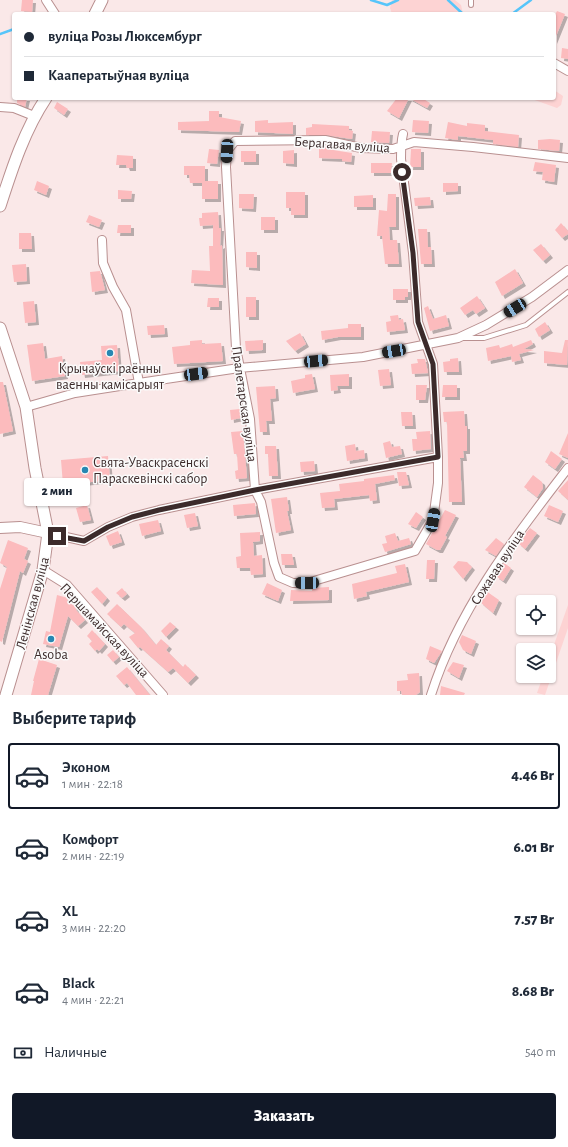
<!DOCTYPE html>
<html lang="ru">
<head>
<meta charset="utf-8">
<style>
	:root { --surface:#fff; --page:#f6f6f7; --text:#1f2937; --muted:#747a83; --line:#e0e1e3; --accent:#111827 }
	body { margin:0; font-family:"Alegreya Sans",sans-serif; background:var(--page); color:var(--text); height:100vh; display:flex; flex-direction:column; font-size:15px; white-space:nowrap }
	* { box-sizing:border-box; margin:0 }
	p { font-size:13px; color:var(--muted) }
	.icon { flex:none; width:22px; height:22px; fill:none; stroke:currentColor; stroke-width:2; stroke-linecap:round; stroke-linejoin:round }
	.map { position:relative; height:695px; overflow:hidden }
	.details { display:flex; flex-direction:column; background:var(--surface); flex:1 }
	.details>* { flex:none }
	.guide { position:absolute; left:12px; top:12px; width:544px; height:88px; border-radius:4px; box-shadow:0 1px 3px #0004; display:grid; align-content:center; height:88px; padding:0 12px; background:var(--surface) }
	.buttons { position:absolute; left:516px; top:595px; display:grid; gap:8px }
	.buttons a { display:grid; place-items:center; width:40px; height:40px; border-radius:4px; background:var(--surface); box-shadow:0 1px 3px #0004; font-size:20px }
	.end { position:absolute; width:18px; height:18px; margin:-9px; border:5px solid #3c2b2b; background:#fff; box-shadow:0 0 0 2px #fff }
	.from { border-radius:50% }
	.bubble { position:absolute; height:28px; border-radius:4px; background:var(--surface); box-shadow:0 1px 3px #0004; font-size:13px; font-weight:800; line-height:28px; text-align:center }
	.car { position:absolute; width:12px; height:24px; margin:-12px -6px; border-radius:5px; box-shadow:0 0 3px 1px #0007; background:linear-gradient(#222 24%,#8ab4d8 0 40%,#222 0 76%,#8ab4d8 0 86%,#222 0) }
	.guide b { display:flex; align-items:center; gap:14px; height:38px; font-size:15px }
	.guide b+b { border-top:1px solid var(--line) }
	.guide i { width:10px; height:10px; background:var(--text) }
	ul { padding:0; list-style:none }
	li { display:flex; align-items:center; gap:12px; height:66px; margin:0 8px 6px; padding:0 4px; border:2px solid transparent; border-radius:4px }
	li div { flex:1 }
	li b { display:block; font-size:15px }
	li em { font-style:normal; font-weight:800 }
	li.current { border-color:var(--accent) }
	li>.icon { width:36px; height:36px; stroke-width:1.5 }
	h2 { padding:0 12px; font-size:18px; line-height:48px }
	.pay { display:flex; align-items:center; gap:10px; height:44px; padding:0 12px; font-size:15px }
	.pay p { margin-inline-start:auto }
	.cta { display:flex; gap:8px; margin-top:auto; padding:8px 12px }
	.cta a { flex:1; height:46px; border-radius:4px; background:var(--accent); color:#fff; font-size:16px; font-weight:800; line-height:46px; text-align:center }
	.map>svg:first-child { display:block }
</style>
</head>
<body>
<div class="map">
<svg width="568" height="695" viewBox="0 0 568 695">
	<defs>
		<filter id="shadow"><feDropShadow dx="3" dy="3" stdDeviation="0" flood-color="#0004"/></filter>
	</defs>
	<rect width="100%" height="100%" fill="#fae8e8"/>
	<path fill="#fdd3d3" d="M392,0H455L461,5L463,14H392L390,8Z
		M554,90L563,96L561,105L557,108L529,98H554Z
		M568,605V628L545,695L537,693L543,676H549V659Z"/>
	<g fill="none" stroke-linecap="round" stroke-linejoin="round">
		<path stroke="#57c5fa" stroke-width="2.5" d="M371,0L387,5L398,0
			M448,0L463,14
			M512,14L531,0
			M0,34L14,29"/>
	</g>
	<path fill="#fcbbbd" filter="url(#shadow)" d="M22,0H33L32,12L21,11Z
		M557,11L565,14L554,41V17Z
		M562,48L568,49V59L561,58Z
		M17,98H27L25,107L17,103Z
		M397,98H422L430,103L427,108L409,98L399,118L387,111Z
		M57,102L68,109L64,115L54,108Z
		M209,111H219V117L241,121L239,132L178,130V122L209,121Z
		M268,120V123L293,122V134L255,132V121Z
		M413,120L429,121L428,133L412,132Z
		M448,122L467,126V123L485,125V131L519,135L518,147L493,144V140L458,136V140L445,138Z
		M312,124L349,126V130L353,131L352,139L325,135H306V128L312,127Z
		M372,131L390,132L389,143L371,142Z
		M550,139L560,140L559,151L538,149V140Z
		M319,146L333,148V150L352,153L351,162L342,161V159L319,158Z
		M209,149L219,150L217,164L207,163Z
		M411,149H421V167H410Z
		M294,150V164L283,163V151Z
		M241,151H256V162H241Z
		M117,155L133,156V168H127L126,165H116Z
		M535,162L556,165L554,182L542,180L543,172L533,171Z
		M371,163H392L391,173H371Z
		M184,166H205V181H218V199H202V183H190L189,175H184Z
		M37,181L49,186L46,195L34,190Z
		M443,183H458V191L443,192Z
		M118,190L132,191L131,199H118Z
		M286,192H305V215H291V208H286Z
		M239,194H254L253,209L239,208Z
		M388,194H396V227H389L390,240H397L399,264H385L382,236H377L379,210L387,211Z
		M373,195V207H354V196Z
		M430,197L431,205L415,206L414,198Z
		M218,212L219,228H221L220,246L222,245L223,285L191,283L192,270L210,271L209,246H213V225L200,226L199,218H202V213Z
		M89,215L102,220L99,227L86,222Z
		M261,217H275V230H261Z
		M561,223L568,231V234L562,238L555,230Z
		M118,225H131V233H117Z
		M418,229H427L428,247H431L432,264H421Z
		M19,233H31L32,249H19Z
		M541,244L550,255L543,261L533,250Z
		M246,252H257V268L246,267Z
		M26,264L27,281L14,282L12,265Z
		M515,269L523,283L502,296L495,282Z
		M100,271L105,290L92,292L90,272Z
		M393,289H408V297H405V300H393Z
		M477,296L485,308L476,314L473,310L465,315L460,308Z
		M246,297H256V317H246Z
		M208,298H219V307H207Z
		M34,301L36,322L25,323L23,302Z
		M428,306L433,319L446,315L449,326L430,331L424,308Z
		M398,315L399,320L403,319L405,330L387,332L386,322L391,321L390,316Z
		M545,322L550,330L539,337L535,329Z
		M348,324H361V337H338L322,340L321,331L348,328Z
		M164,325L165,334L148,335L147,326Z
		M300,333L306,344L295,351L286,341Z
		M202,340V344L221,343L223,361L174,364L172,347L190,345V341Z
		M263,340V350L246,351L245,341Z
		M531,340L533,344L524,349L534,350L519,354L521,360L512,362L511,356L488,361L486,348L499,345L500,348L512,344L513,347Z
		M565,340H568L567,365L544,363V351L562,353Z
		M43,343L45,359L62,356L65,376L32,381L27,345Z
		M117,345L119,371L82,375L80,362L102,360L101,346Z
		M458,358L459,372H444L443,362L450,361V359Z
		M417,359H425L428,373L412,374L411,364L418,363Z
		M389,369L391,385L380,386L378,370Z
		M312,374L315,389L293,393L291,381L305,378V375Z
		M349,374V386H337L338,390L331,391L330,375Z
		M0,382H3L13,431L0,434Z
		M416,385H427L425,400H416Z
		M443,385H457V397H442Z
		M275,386L276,398L270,399L272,421H266L267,432H260L256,387Z
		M240,409L241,418L231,420L230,410Z
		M464,411L465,426H467V451H463L464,458H460L462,502H449L447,422H444L443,412Z
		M401,412H412L413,426H402Z
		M243,431L247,478L236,479L235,471L238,470L237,454H234L231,432Z
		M430,431L431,449L413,451L412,439H417L416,432Z
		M568,433V458L559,454Z
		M390,441L392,447L400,446L402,454L386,458L383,443Z
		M355,444L356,451L364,450L365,458L347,461L345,446Z
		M265,446H276L278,476H269L268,454H265Z
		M551,451L562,459L555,469L545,462Z
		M108,456L110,480L63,485L61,460Z
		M314,461L315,471L301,472L300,462Z
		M397,472H406L409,485L399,486Z
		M394,475L395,480L375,484L377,500L370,501L369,495L334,499L335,507L322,508L320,493L340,491L339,484L364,481V479Z
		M533,475L542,482L543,488L537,497L524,487Z
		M568,480V500L558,491Z
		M287,497L289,511H287L291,530L276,533L271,499Z
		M255,503L256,514L234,516L233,505Z
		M87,505L91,520L80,522L76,508Z
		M549,505L563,511L558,522L544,516Z
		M445,510L456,515L445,536L447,537L440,550H437L426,544Z
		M416,512L423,517L416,528L408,524Z
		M195,513L198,526L187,528L184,515Z
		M158,520L161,531L142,536L139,524Z
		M530,528L537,533L525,549L518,543Z
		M118,531L122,542L110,546L106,536Z
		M260,532V541L253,542L254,556L262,555L263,574L251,575L250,568H237L236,557L241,556L240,533Z
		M395,533L398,541L409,538L411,544L385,552L382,544L387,543L385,536Z
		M496,538L504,544L496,556L485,550Z
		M8,540L28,548L24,559L28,561L23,573L20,571L2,642L0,641V589L7,567L0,563Z
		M281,554H292L294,565H282Z
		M427,560H435L434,579H426Z
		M458,561L467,562L472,567L463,579L453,567Z
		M504,563L511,568L503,581L496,576Z
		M405,564L409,582L366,592L367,596L354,599L352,584L397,573L395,566Z
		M267,583L282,590L278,601L262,594Z
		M97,587L107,598L102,604L91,592Z
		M329,587V600L290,601L291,590L312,591V588Z
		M122,588L127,594L122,598L116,593Z
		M486,591L499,600L493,613L480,602Z
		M57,595L68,598L67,602L77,607L76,610L85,620L78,626L68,616L59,647L43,644L46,631L50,632Z
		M117,604L141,627L156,645L161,639L169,646L166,650L183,667L185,664L196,675L188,683L173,668L168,672L140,647L138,648L129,637L135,633L124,624L121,627L107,614Z
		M170,622L176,627L166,637L161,631Z
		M92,630L105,644L99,651L97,649L95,651L89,644L92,641L87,636Z
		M462,635L476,641L471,654L463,650L459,642Z
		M430,646L442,651L434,663L426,659Z
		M113,650L119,657L113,662L107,655Z
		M39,659L57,665L48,695H31L34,681H33Z
		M453,662L464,665L459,678L447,671Z
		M127,667L150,695H136L127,683L124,685L116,676Z
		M419,673L420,692L416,695H402L401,691H397V681L408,680L407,674Z
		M441,686L465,693L464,695H440Z"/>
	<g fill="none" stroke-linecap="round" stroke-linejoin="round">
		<g stroke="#b99090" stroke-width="6">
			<path id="service" d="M471,0V5
				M464,338H484L526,325L568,292"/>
		</g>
		<g stroke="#b99090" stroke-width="10">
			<path id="minor" d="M46,0L55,14
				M554,63L568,71
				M0,107L14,108L34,116
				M403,134C401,142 401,151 401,159L413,253L418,322L433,364L438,457V483L433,520L415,551L307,583H293L279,577L274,563L261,502L255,490L250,419L236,348L226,167L227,151L235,141L325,140L361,148L393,149L414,142L473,147L568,158
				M102,240L103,263L113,287L126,310L139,383
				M26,407L75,393L139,383L239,368L363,357L458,338L486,325L532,297L568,270
				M48,533L84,541L108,527L132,517L159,510L255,490L438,457
				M43,570L67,585L163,695
				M431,695C458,609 514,538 568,468"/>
		</g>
		<g stroke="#b99090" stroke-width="12">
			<path id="tertiary" d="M0,528L20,527L48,533"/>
		</g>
		<g stroke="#b99090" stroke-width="13">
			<path id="secondary" d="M95,14L102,0
				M0,206C12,169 24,131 46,98
				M0,328L26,407L35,468L48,533L43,570L6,695"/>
		</g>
		<use href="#service" stroke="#fff" stroke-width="4"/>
		<use href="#minor" stroke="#fff" stroke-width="8"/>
		<use href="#tertiary" stroke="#fff" stroke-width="10"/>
		<use href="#secondary" stroke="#fff" stroke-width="11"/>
	</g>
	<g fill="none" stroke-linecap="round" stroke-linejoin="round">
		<path stroke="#3c2b2b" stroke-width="5" d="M57,536L84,541L108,527L132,517L159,510L255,490L438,457L433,364L418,322L413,253L402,172"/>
	</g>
	<g fill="#2787b2" stroke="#fafafa" stroke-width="1.5">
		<circle cx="110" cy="353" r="4"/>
		<circle cx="85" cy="470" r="4"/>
		<circle cx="51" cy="639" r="4"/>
	</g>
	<g text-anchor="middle" stroke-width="3" stroke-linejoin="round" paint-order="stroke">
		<g font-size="14" fill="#3c2b2b" stroke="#fafafa">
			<text transform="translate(342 144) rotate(4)" y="5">Берагавая вуліца</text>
			<text transform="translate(245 404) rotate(82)" y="5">Пралетарская вуліца</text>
			<text transform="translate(497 567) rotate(-57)" y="5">Сожавая вуліца</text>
			<text transform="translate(32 603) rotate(-75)" y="5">Ленінская вуліца</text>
			<text transform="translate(105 630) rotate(47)" y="5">Першамайская вуліца</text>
		</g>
		<g font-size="14" fill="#3c2b2b" stroke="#fafafa">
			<text x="110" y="373">Крычаўскі раённы<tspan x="110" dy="16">ваенны камісарыят</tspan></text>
			<text x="93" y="467" text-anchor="start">Свята-Уваскрасенскі<tspan x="93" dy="16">Параскевінскі сабор</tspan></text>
			<text x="51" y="659">Asoba</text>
		</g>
	</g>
</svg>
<div class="buttons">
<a><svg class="icon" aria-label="locate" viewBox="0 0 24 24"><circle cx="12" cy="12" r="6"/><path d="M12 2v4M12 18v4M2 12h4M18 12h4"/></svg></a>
<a><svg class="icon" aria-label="layers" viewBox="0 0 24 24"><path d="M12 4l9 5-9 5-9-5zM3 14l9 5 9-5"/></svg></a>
</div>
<i class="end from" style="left:402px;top:172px"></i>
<i class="end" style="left:57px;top:536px"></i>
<div class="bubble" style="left:24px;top:478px;width:66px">2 мин</div>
<i class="car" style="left:227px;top:151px;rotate:183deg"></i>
<i class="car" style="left:515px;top:308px;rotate:239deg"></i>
<i class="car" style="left:394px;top:351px;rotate:260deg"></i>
<i class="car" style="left:316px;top:361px;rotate:85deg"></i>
<i class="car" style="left:196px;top:374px;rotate:82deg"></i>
<i class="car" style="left:433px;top:520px;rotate:10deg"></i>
<i class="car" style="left:307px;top:583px;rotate:270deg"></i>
<div class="guide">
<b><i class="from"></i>вуліца Розы Люксембург</b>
<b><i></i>Кааператыўная вуліца</b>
</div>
</div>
<section class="details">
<h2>Выберите тариф</h2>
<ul>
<li class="current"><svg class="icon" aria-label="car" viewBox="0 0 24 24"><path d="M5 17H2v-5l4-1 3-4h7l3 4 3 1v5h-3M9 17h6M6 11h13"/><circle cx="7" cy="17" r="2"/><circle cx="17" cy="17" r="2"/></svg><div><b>Эконом</b><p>1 мин · 22:18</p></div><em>4.46 Br</em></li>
<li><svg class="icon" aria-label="car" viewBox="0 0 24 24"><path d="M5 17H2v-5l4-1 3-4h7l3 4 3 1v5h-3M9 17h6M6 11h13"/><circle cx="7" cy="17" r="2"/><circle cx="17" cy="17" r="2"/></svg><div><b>Комфорт</b><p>2 мин · 22:19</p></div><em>6.01 Br</em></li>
<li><svg class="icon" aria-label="car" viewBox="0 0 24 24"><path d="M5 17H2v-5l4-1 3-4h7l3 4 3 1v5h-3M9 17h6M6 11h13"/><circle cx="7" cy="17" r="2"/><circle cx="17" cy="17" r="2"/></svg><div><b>XL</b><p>3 мин · 22:20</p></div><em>7.57 Br</em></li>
<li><svg class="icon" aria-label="car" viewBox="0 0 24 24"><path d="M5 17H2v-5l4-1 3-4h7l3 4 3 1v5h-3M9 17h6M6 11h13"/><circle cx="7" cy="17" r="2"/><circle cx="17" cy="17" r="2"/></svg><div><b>Black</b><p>4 мин · 22:21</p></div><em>8.68 Br</em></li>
</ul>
<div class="pay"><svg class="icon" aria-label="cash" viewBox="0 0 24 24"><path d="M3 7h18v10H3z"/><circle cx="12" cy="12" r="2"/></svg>Наличные<p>540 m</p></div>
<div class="cta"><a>Заказать</a></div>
</section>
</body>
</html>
